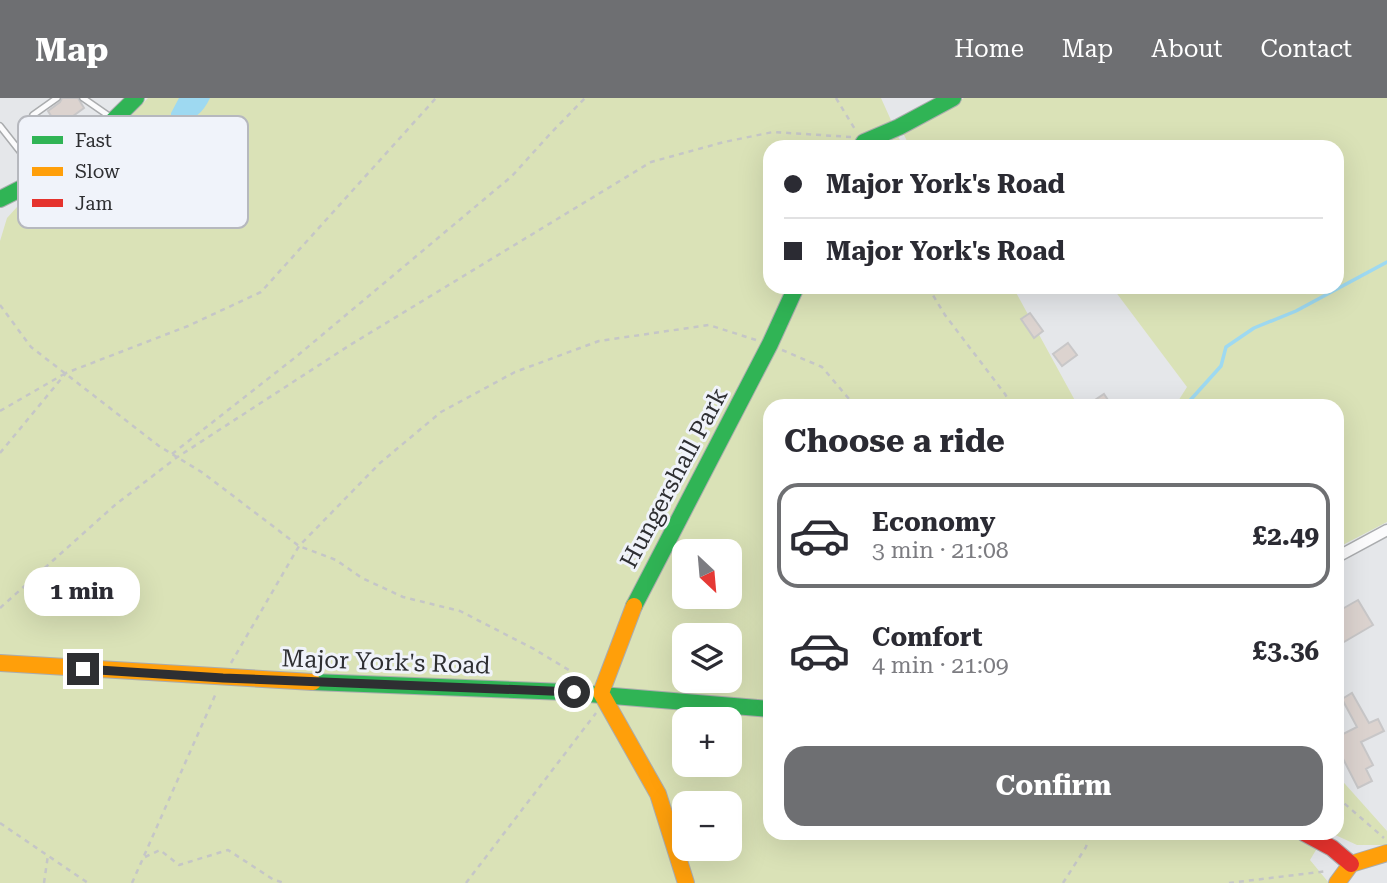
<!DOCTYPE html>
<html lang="en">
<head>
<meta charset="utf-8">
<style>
	:root { --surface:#fff; --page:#f7f7f7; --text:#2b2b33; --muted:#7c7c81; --line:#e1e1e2; --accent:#6e6f72 }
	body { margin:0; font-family:"Roboto Serif",serif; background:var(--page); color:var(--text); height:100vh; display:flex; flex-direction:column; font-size:26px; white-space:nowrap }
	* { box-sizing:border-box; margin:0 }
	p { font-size:23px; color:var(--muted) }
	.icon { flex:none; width:38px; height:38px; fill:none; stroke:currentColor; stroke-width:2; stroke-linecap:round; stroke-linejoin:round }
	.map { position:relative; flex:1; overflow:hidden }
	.sheet { position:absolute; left:763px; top:301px; width:581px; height:441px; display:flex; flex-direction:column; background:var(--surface); border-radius:21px; box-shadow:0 7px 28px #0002 }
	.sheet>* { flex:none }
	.hud { position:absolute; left:763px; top:42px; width:581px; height:154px; border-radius:21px; box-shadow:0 7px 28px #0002; display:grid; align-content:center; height:154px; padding:0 21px; background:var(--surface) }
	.needle { width:46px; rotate:154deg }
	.fabs { position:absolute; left:672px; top:441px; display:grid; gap:14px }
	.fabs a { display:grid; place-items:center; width:70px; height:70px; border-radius:14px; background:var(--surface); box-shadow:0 7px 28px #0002; font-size:35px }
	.end { position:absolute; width:32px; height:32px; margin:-16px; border:9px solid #2e2f32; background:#fff; box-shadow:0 0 0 4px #fff }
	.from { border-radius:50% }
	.bubble { position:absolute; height:49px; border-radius:21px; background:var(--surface); box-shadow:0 7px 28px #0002; font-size:23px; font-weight:700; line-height:49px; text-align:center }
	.hud b { display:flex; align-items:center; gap:24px; height:66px; font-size:26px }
	.hud b+b { border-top:2px solid var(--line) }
	.hud i { width:18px; height:18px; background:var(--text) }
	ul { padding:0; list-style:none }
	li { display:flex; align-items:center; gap:21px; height:105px; margin:0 14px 10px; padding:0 7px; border:4px solid transparent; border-radius:21px }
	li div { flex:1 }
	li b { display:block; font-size:26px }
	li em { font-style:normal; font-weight:700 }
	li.active { border-color:var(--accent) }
	li>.icon { width:63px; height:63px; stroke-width:1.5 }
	h2 { padding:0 21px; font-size:32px; line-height:84px }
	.cta { display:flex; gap:14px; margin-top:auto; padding:14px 21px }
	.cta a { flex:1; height:80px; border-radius:21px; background:var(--accent); color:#fff; font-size:28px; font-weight:700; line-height:80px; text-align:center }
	header { display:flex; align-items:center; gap:42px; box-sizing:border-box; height:98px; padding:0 35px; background:var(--accent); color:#fff }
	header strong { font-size:33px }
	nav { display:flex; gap:38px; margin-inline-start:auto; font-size:24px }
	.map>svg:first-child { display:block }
</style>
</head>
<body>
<header>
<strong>Map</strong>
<nav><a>Home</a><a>Map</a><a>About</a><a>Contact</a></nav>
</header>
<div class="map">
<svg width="1387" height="785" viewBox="0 0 1387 785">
	<rect width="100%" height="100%" fill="#e5e7ea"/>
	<path fill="#dae2b7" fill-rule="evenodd" d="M148,0H881L903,49H770V189H1013L1078,308H770V735H1326L1310,762L1329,785H0V143L7,120L17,109L61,81L111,39ZM684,453H730V499H684ZM684,537H730V583H684ZM684,621H730V667H684ZM684,705H730V751H684Z
		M964,0H1387V424L1337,450V308H1175L1187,289L1112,189H1337V49H910L903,35Z
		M1337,677L1387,733V747H1357L1331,735H1337Z"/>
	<path fill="#9ed9f1" d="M179,0H210C202,17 190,26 171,23V15Z"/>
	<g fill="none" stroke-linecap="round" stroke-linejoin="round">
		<path stroke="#9ed9f1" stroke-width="3.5" d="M1185,308L1221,268L1226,249L1254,230L1296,213L1387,164"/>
	</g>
	<path fill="#dcd3cf" stroke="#c8c7c8" stroke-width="2" d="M62,0H78L84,10L58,29L48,13L60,4Z
		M1030,215L1043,233L1034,240L1021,221Z
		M1068,245L1077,257L1062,268L1053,256Z
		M1104,296L1112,308H1086Z
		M1358,502L1373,527L1337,548V514Z
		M1352,595L1369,625L1378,621L1384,633L1361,644L1373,667L1366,671L1372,683L1358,690L1337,649V639L1357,629L1342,601Z"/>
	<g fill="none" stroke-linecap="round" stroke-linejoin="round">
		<g stroke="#aaacae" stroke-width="8">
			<path id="lane" d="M57,0L33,17L63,59
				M83,0L109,18
				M0,28L37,75"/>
		</g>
		<g stroke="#aaacae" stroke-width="13">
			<path id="street" d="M1337,459L1387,432"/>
		</g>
		<g stroke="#aaacae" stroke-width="18">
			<path id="fast" d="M861,49L864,44L899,29L953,0
				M0,101C54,76 95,42 136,0
				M634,508L770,246L796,189
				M313,584L565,594L770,611"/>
		</g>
		<g stroke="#aaacae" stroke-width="18">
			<path id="slow" d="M634,508L601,595L658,696L686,785
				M0,565L313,584
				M1337,785L1351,766L1387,755"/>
		</g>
		<g stroke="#aaacae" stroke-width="18">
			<path id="jam" d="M1304,735L1332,750L1351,766"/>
		</g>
		<path stroke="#c5c6c7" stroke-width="2.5" stroke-dasharray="5 5" stroke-linecap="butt" d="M836,0L856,33
			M928,189L945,217L1005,296L1012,308
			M0,207L31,249L159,348L203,375L299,448L336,462L362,480L403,499L460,513L534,551L582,580
			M782,252L822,269L855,308
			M0,313L64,276
			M0,355L66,275L188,228L261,194L436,0
			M172,356L297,258L512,78L550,36L585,0
			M0,510L115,407L176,360L350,247L651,64L724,44L773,34L851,39
			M231,565L299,448L380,365L441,314L515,274L599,243L709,227L756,242
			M1337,699L1384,740
			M0,725L88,785
			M145,759L160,752L179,767L228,752L274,782L285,785
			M44,785L48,757
			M132,785L217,593
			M466,785L596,615
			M1063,785L1086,749L1090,735
			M1229,785L1328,773"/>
		<use href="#lane" stroke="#fbfbfc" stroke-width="5"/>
		<use href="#street" stroke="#fbfbfc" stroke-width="10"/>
		<use href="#fast" stroke="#30b455" stroke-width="16"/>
		<use href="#slow" stroke="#ff9f0a" stroke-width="16"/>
		<use href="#jam" stroke="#e5322d" stroke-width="16"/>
	</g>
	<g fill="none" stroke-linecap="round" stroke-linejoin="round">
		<path stroke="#2e2f32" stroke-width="9" d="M83,571L223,580L574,594"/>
	</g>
	<g text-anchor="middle" stroke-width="6" stroke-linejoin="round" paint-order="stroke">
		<g font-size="24" fill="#2e2f32" stroke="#f0f3fa">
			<text transform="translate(674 380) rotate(-62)" y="8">Hungershall Park</text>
			<text transform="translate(386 564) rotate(2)" y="8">Major York's Road</text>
		</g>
	</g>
	<rect x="18" y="18" width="230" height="112" rx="10" fill="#f0f3fa" stroke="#b6b8be" stroke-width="2"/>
	<rect x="32" y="38" width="31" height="8" fill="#30b455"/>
	<rect x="32" y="69" width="31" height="9" fill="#ff9f0a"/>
	<rect x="32" y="101" width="31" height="8" fill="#e5322d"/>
	<g font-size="19" fill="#2e2f32">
		<text x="75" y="49">Fast</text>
		<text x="75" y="80">Slow</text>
		<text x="75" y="112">Jam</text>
	</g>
</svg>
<div class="fabs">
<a><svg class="needle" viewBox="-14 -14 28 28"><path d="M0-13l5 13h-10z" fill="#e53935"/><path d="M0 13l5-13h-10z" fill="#7c7c81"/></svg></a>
<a><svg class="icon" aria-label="layers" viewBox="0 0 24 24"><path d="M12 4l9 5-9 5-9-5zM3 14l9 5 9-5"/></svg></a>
<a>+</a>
<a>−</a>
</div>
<i class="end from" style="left:574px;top:594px"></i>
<i class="end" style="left:83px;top:571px"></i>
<div class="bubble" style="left:24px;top:469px;width:116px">1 min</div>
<div class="hud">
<b><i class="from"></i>Major York's Road</b>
<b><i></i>Major York's Road</b>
</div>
<section class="sheet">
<h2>Choose a ride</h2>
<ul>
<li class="active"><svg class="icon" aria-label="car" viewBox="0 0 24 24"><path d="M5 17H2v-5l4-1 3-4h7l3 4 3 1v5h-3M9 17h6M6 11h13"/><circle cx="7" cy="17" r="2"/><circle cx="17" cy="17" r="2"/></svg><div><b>Economy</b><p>3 min · 21:08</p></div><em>£2.49</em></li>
<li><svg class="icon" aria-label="car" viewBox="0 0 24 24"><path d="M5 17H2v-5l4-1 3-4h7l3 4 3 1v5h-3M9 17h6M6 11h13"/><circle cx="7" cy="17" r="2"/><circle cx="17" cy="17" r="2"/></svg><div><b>Comfort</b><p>4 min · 21:09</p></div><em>£3.36</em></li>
</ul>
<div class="cta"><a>Confirm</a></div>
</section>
</div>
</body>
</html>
